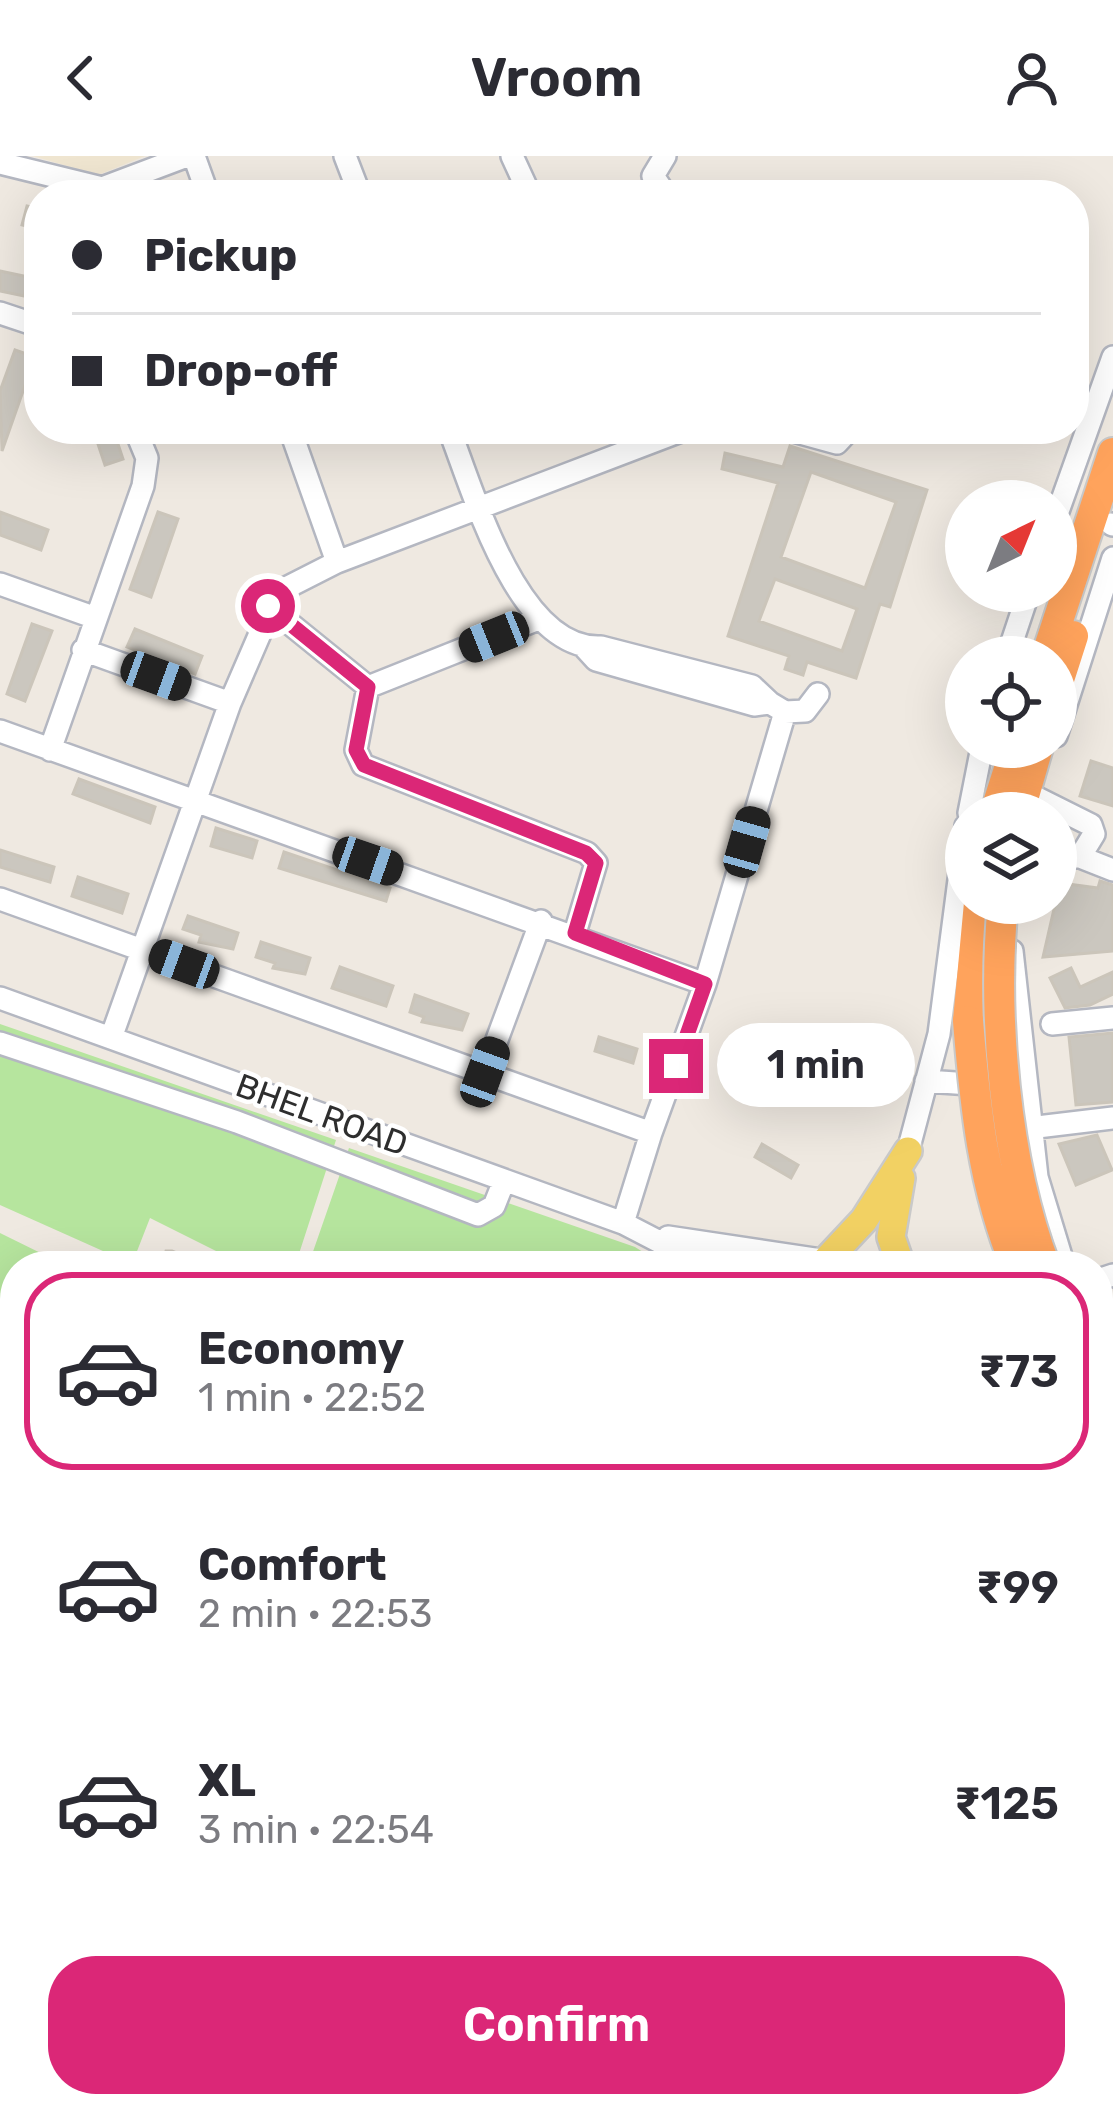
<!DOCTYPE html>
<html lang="en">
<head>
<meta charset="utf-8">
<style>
	:root { --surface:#fff; --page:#f2f2f3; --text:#2b2b33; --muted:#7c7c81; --line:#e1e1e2; --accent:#db2777 }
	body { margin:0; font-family:Rubik,sans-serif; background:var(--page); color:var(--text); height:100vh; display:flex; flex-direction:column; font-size:45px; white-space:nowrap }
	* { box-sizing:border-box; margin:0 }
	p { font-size:39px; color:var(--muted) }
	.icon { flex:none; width:66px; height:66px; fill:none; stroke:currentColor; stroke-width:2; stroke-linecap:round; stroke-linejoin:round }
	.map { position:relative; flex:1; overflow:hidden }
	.side { position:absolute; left:0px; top:1095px; width:1113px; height:867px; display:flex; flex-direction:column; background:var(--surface); border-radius:48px 48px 0 0; box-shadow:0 12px 48px #0002 }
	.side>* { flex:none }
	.guide { position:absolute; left:24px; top:24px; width:1065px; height:264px; border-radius:48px; box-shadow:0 12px 48px #0002; display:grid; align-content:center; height:264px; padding:0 48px; background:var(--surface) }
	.needle { width:78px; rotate:43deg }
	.controls { position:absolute; left:945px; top:324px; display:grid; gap:24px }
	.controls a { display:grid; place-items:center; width:132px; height:132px; border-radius:50%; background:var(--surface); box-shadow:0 12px 48px #0002; font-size:60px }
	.end { position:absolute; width:54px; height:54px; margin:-27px; border:15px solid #db2777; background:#fff; box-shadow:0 0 0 6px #fff }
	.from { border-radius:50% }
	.bubble { position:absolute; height:84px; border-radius:42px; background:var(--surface); box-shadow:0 12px 48px #0002; font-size:39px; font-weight:600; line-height:84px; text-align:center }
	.car { position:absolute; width:36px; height:72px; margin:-36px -18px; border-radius:15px; box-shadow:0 0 9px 3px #0007; background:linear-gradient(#222 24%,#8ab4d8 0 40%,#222 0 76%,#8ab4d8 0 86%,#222 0) }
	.guide b { display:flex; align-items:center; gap:42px; height:114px; font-size:45px }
	.guide b+b { border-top:3px solid var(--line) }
	.guide i { width:30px; height:30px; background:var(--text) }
	ul { padding:21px 0 0; list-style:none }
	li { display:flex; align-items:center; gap:36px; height:198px; margin:0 24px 18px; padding:0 24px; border:6px solid transparent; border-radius:48px }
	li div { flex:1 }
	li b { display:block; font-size:45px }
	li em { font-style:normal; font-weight:600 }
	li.selected { border-color:var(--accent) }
	li>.icon { width:108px; height:108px; stroke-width:1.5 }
	.action { display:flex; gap:24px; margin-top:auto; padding:24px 48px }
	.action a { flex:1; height:138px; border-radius:48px; background:var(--accent); color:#fff; font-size:48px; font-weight:600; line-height:138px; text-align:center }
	header { display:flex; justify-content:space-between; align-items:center; height:156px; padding:0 48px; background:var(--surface); font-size:54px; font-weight:600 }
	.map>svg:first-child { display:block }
</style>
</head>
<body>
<header><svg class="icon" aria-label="back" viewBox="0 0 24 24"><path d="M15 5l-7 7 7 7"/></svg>Vroom<svg class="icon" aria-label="person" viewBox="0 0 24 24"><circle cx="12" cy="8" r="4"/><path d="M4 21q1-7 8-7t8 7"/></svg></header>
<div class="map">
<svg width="1113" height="1960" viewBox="0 0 1113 1960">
	<rect width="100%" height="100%" fill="#efe9e1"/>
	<path fill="#f0e6d1" d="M33,0H145L98,19Z"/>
	<path fill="#b6e59e" d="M0,868L336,984L295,1110H246L150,1062L132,1108L0,1049Z
		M349,992L635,1091L665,1110H308Z
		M0,1077L67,1110H15V1559L0,1567Z"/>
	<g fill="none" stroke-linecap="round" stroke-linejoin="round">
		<path stroke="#75cff0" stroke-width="4.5" d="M1098,1456L1113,1455
			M43,1960L45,1947"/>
	</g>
	<path fill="#cbc7bf" stroke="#cbc5ba" stroke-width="3" fill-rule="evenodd" d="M27,50L39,53V73L22,69Z
		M0,115L28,121L24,140L0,135Z
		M15,194L35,201L2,295L0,235Z
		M93,273H113L123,303L105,309Z
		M790,290L927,334L890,451L880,448L856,522L807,506L803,519L785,513L789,500L728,480L778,327L722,313L725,297L783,311ZM811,316L896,346L865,432L781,401ZM775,423L857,453L842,495L759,465Z
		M0,356L48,374L41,394L0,379Z
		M158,356L178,363L151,441L130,433Z
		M32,468L52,475L25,545L7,538Z
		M135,473L202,500L195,518L127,491Z
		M1091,605L1113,612V650L1080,640Z
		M79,623L155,651L150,667L73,638Z
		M216,672L257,685L252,702L211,690Z
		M0,694L54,711L50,726L0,711Z
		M284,696L390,732L386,745L279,712Z
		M78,721L128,738L122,757L72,740Z
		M1100,725L1113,729V795L1043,801L1060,727L1098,732Z
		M188,760L238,777L233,793L199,786L201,779L183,773Z
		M261,786L310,802L305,818L273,812L275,807L256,801Z
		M340,811L393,830L386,850L332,832Z
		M1071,812L1080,831L1113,816V838L1090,849L1065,852L1050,822Z
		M415,839L468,858L462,874L422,866L424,861L410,856Z
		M1113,877V946L1076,949L1069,881Z
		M599,881L637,893L633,907L595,895Z
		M1097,979L1112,1014L1076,1029L1059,988Z
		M762,988L798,1009L791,1022L755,1001Z
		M166,1095H172L208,1110H169L162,1107Z
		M15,1709V1756L0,1736V1720Z
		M1098,1779L1113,1792V1843L1098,1831Z
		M1113,1924V1949L1102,1960H1074L1081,1947H1098V1932Z
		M147,1947H173L169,1960H142Z
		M273,1947H311L309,1960H271Z
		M341,1947H380L379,1960H339Z
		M448,1947H529V1957L449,1960Z
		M672,1947H819L824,1960H677Z
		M916,1947H1035L1032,1960L956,1956L949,1960Z"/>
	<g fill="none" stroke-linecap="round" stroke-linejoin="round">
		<g stroke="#b4b7c1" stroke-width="26">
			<path id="minor" d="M194,0L208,39
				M345,0L360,39
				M512,0L530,39
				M665,0L653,20L666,39
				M0,7L102,32L187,0
				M0,157L39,170
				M290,273L337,406
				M449,273C474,337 518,495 601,491L752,530L770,547
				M786,273L837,287L850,273
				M1056,361L1113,201
				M1111,368L1113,369
				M0,428L93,461
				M268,450L368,531L356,594L363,609L587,697L596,707L575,777
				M83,494L230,547
				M1007,501L1029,435
				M368,531L536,464
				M785,556L805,555L818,538
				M0,575L705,828
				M1056,580L1113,402
				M50,594L143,330L147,302L135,273
				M1037,642L1091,669L1094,678L1080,701H1056
				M969,657L982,591
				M1080,701L1113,714
				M0,743L651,977L705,828L785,556L770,547L754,549L596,504L585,492
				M1012,795L1037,1021L1064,1110
				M0,842L623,1067L706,1110
				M1052,868L1113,862
				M111,882L230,547L278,436L337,406L686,273
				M0,887L237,966L478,1059L494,1050L504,1025
				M485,916L541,765
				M926,925L985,929
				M1029,972L1113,962
				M908,995L939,878L966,670
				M623,1067L651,977
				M668,1081L828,1105
				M1098,1124L1113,1119
				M1098,1189L1113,1221
				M1098,1398L1113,1402
				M1098,1561L1113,1575
				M2,1613L15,1639
				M1098,1740L1113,1725
				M1098,1750L1113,1763
				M0,1785L12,1804
				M1098,1868L1113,1882
				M1098,1917L1113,1903
				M0,1959L6,1960
				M72,1960L79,1947
				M124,1960L132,1947
				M184,1960L190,1947
				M256,1960L258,1947
				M324,1960L326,1947
				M632,1960L662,1958
				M880,1960L883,1947
				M1052,1960L1066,1947"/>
		</g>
		<g stroke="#c9c9c9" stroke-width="32">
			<path id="major" d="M901,1022L891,1081L901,1110
				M821,1110L864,1064L908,995
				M1098,1324L1113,1336
				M1098,1357L1113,1371
				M0,1591L15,1584
				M0,1614L15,1606
				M400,1960L403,1947"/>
		</g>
		<g stroke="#c9c9c9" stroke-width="34">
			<path id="highway" d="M1046,501L1113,297
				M1056,533L1073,480
				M995,657L1016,591
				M1019,657L1038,591
				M968,865L979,747
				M1098,1228L1113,1256
				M1098,1280L1113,1305"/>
		</g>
		<use href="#minor" stroke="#fff" stroke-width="21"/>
		<use href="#major" stroke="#f2d163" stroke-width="27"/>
		<use href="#highway" stroke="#ffa35c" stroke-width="30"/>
		<g stroke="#c9c9c9" stroke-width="34" stroke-linecap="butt">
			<path id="highway-bridge" d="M1003,747C992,858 1005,1006 1045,1110
				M968,865C975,949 983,1031 1016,1110"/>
		</g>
		<use href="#highway-bridge" stroke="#ffa35c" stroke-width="30"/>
	</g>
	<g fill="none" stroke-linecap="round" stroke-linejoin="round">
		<path stroke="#db2777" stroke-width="15" d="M268,450L368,531L356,594L364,609L586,697L596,707L575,777L705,828L676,910"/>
	</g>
	<g text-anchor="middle" stroke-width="9" stroke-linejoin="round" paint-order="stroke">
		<g font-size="33" fill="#2e2e2e" stroke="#fff">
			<text transform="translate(322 958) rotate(20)" y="12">BHEL ROAD</text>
		</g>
	</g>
</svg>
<div class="controls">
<a><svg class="needle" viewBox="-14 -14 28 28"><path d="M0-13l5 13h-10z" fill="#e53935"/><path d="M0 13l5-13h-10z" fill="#7c7c81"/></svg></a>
<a><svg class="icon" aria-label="locate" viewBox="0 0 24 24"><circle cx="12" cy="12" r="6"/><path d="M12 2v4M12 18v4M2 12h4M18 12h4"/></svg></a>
<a><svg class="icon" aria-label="layers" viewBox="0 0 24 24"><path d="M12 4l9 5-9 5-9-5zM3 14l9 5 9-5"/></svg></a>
</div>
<i class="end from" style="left:268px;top:450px"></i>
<i class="end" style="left:676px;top:910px"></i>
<div class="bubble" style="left:717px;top:867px;width:198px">1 min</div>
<i class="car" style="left:494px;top:481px;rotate:248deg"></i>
<i class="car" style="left:156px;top:520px;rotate:110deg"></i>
<i class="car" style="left:747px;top:686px;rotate:16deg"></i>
<i class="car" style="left:368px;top:705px;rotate:109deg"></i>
<i class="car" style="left:184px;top:808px;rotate:290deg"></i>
<i class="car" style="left:485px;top:916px;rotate:20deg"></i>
<div class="guide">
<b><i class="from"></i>Pickup</b>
<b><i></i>Drop-off</b>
</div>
<section class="side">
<ul>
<li class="selected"><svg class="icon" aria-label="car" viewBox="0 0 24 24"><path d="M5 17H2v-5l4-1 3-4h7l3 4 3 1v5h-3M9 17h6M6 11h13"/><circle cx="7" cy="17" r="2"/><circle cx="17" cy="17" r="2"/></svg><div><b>Economy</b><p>1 min · 22:52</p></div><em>₹73</em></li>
<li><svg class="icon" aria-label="car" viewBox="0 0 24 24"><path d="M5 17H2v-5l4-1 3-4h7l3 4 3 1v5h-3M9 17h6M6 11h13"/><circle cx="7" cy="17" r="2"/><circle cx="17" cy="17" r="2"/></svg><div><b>Comfort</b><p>2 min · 22:53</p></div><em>₹99</em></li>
<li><svg class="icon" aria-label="car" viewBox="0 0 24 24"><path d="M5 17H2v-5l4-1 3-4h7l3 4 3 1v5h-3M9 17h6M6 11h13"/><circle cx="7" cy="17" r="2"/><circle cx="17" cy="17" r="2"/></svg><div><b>XL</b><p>3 min · 22:54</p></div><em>₹125</em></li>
</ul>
<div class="action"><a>Confirm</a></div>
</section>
</div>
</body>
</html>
